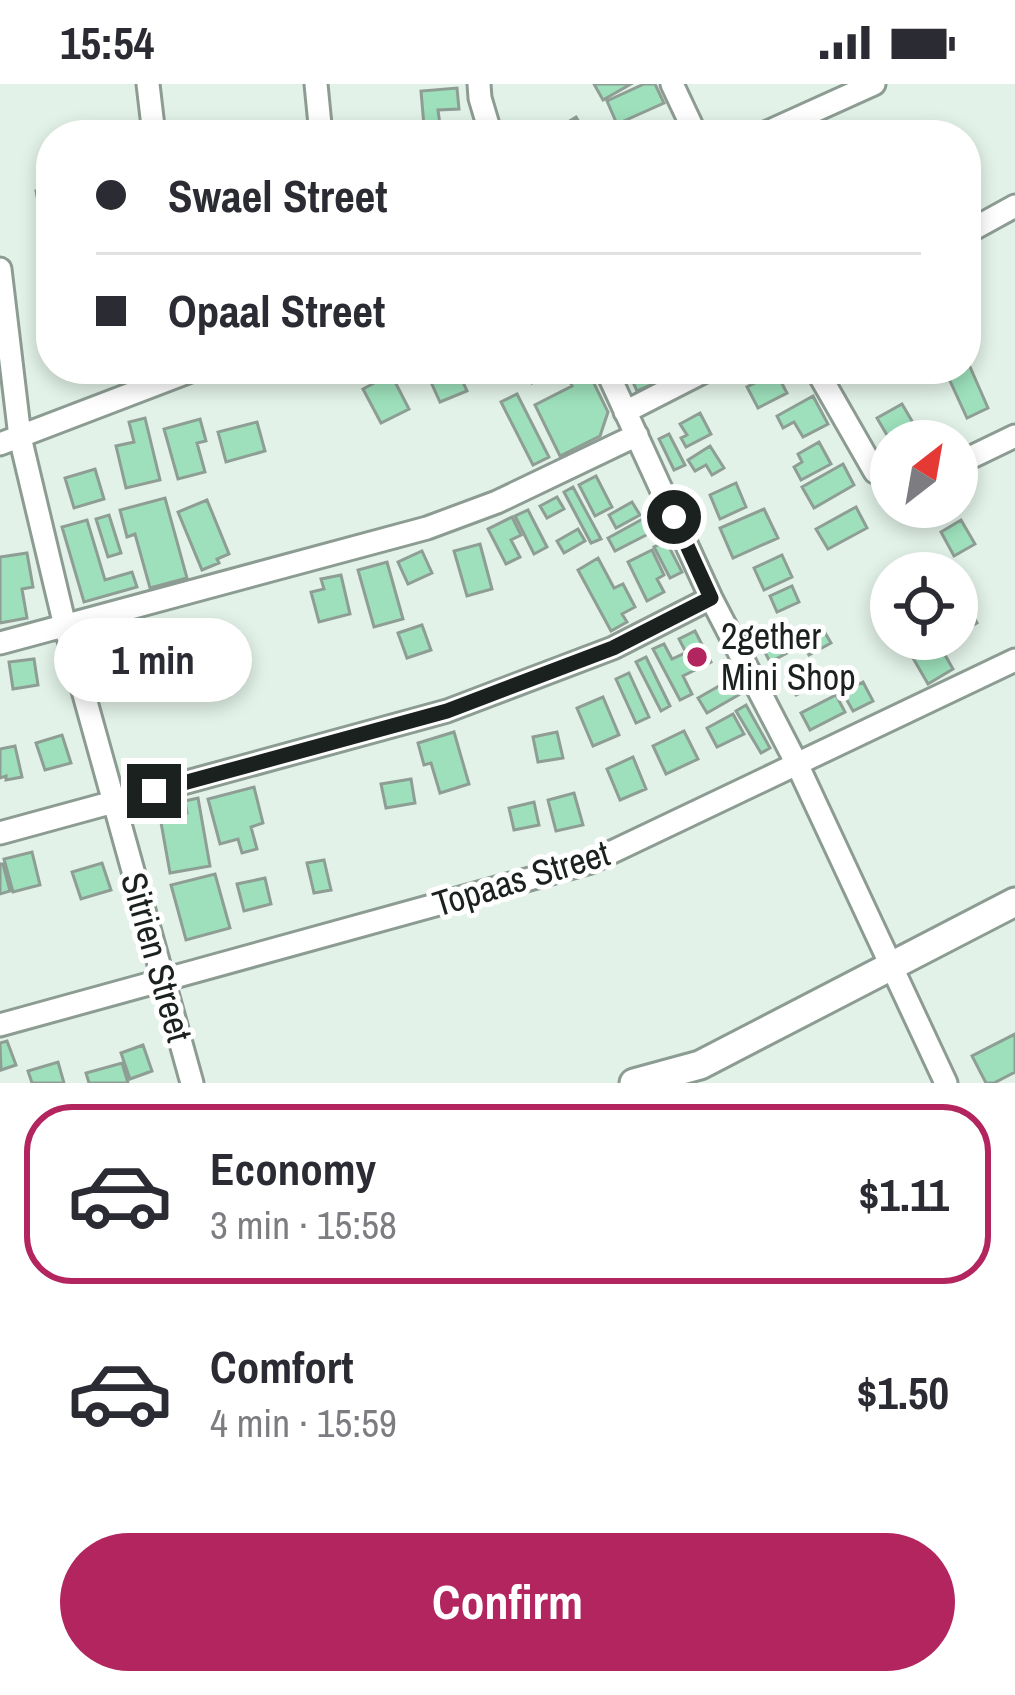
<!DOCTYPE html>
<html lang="en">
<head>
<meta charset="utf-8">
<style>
	:root { --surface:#fff; --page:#f7f7f7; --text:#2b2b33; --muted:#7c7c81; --line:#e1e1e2; --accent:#b2255e }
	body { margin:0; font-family:"Archivo Narrow",sans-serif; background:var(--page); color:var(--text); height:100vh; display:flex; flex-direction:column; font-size:45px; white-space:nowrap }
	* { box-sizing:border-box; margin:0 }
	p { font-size:39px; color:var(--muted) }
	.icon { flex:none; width:66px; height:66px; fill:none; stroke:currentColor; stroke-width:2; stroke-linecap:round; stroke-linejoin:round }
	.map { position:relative; height:999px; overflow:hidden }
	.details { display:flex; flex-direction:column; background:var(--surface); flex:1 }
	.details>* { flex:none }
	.hud { position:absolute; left:36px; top:36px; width:945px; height:264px; border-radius:48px; box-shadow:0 6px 18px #0003; display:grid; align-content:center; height:264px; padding:0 60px; background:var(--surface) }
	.needle { width:78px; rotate:31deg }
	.tools { position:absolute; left:870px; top:336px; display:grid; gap:24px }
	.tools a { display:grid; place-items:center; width:108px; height:108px; border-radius:50%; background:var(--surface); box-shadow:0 6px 18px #0003; font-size:60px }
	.end { position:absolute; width:54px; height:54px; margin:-27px; border:15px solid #1b211e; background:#fff; box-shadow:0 0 0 6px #fff }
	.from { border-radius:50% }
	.bubble { position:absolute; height:84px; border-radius:42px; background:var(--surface); box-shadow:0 6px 18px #0003; font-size:39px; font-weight:700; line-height:84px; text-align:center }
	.hud b { display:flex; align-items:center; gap:42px; height:114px; font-size:45px }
	.hud b+b { border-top:3px solid var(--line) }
	.hud i { width:30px; height:30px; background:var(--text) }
	ul { padding:21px 0 0; list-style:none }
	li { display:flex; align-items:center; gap:36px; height:180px; margin:0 24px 18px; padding:0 36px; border:6px solid transparent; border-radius:48px }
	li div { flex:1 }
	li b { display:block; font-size:45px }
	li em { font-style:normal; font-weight:700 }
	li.active { border-color:var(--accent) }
	li>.icon { width:108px; height:108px; stroke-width:1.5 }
	.cta { display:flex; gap:24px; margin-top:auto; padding:24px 60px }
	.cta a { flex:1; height:138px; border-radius:72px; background:var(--accent); color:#fff; font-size:48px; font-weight:700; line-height:138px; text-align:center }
	.status { display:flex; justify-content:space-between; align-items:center; height:84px; padding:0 60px; background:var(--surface); direction:ltr }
	.status svg { height:33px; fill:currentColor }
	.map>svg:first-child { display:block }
</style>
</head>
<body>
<div class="status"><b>15:54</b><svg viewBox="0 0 49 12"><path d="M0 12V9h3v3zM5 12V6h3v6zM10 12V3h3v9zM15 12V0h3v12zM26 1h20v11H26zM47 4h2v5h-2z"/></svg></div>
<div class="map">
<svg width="1015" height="999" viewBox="0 0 1015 999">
	<rect width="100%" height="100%" fill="#e2f2e8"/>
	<path fill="#9de0bb" stroke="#8e9e94" stroke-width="3" d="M594,0H631L603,16Z
		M644,0H655L664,19L617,40L607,17Z
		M457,4L459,25L438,26L440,41L424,42L421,7Z
		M576,33L587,51H547Z
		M51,104V136L42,138L36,107Z
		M967,276L988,324L967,334L945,286L966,285Z
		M425,285H457L467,307L440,318Z
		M525,285H558L532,299Z
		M564,285H587L608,328L600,352L560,372L535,321L572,302Z
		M637,285H647L654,300L637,307L629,289Z
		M776,288L787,309L758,324L747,303Z
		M391,290L409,325L381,339L363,305Z
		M517,310L549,373L533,381L501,318Z
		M813,312L828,340L803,353L794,338L783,344L777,332Z
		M902,320L922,354L918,357L891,358L877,334Z
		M700,329L711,350L686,363L681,354L687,351L680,340Z
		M145,334L160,396L126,404L116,362L134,358L129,338Z
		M200,335L206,357L197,359L205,388L178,395L164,345Z
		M257,338L265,367L226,378L218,348Z
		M669,350L685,381L674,386L659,355Z
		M819,358L831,380L801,396L794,383L802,378L798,370Z
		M710,362L724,384L712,391L706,381L695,387L688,376Z
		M843,380L854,401L814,424L802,403Z
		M95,385L104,415L74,424L65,394Z
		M596,392L612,423L595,432L579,401Z
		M736,399L746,423L720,435L710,411Z
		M573,403L601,455L591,459L564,408Z
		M557,413L564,425L547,434L540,422Z
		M165,414L187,494L150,504L135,450L127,453L120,426Z
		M207,416L229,470L217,475L219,479L202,486L178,428Z
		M632,418L640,431L616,444L609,431Z
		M856,423L867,444L828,465L816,445Z
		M764,425L778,454L733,474L720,444Z
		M528,426L547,463L534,470L515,432Z
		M109,431L121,469L108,473L96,435Z
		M650,431L658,445L615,467L608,454Z
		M512,433L521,451L511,456L520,473L506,480L488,445Z
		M87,436L105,496L132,488L137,503L84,518L62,443Z
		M961,436L975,460L954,472L941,448Z
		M578,445L585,457L564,469L557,457Z
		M666,457L682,488L670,494L654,463Z
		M480,460L492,505L467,512L454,467Z
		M652,466L664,491L657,495L664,508L647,517L628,478Z
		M422,467L432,489L408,500L398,478Z
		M27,469L33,503L22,505L27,534L0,539V473Z
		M782,471L792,493L764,506L754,484Z
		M598,474L614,504L623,500L635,523L622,530L627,538L611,547L578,486Z
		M387,478L403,535L374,543L358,486Z
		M341,491L350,530L319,538L311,508L324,505L321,495Z
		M792,502L799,518L777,528L770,512Z
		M964,516L977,539L957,550V520Z
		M422,541L431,566L407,574L398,549Z
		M821,542L831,559L809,571L799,554Z
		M784,546L795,565L770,578L760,559Z
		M695,547L711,578L695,586L679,555Z
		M902,555H936L953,585L928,600Z
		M664,560L672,575L683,570L693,587L683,592L692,610L680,616L653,565Z
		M646,573L670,622L661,627L636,578Z
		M34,575L38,601L13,605L9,578Z
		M805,587L813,603L796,611L788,596Z
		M629,589L649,633L636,639L616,595Z
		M733,594L742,609L707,629L698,614Z
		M863,598L873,617L853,627L843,609Z
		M836,611L845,628L810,646L801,629Z
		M603,613L619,651L593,662L577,624Z
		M746,621L770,664L761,669L736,627Z
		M733,630L744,650L717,663L707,644Z
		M684,647L698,675L666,690L653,662Z
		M454,648L469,700L440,709L431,679L424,681L418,659Z
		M557,648L563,674L538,678L533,653Z
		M62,651L71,679L45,686L36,659Z
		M15,662L22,693L6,696V692L0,694V665Z
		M633,673L646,705L620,716L607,685Z
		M411,695L415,719L386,724L381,700Z
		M254,703L263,739L251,743L257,765L242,769L238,755L220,760L208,715Z
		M574,709L583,741L556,747L548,716Z
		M198,714L210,782L170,789L160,733L187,729L185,717Z
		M534,718L539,741L514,746L509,724Z
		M32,768L40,801L13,808L4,775Z
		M324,776L331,806L314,809L307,779Z
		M102,779L111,806L81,815L72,788Z
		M0,780H3L10,807L0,810Z
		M215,790L230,844L186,856L171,801Z
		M265,794L271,820L244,827L237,800Z
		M1015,950V988L994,999H986L972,972Z
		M7,957L16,981L1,986L0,959Z
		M143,961L152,987L130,995L121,969Z
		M58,978L64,999H32L28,987Z
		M122,979L128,999H89L86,989Z"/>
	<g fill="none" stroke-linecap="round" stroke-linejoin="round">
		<g stroke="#8c9c93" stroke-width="27">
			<path id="minor" d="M148,0L154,51
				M316,0L321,51
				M479,0L480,14L491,51
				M672,0L696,51
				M761,51L874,0
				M966,149L1015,122
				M0,185L20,353L65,542L192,999
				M606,285L711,514L797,680L946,999
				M816,285L875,388L891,396
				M625,328L709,285
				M0,360L196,285
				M957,380L1015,352
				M0,559L427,444L497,418L637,351
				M0,749L447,627L613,564L711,514
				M0,941L591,778L1015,576"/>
		</g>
		<g stroke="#8c9c93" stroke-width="33">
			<path id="tertiary" d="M634,999L700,981L1015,818"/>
		</g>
		<use href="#minor" stroke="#fff" stroke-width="21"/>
		<use href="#tertiary" stroke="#fff" stroke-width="27"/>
	</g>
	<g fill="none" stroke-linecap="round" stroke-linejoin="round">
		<path stroke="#1b211e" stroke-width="15" d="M154,707L447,627L613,564L711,514L674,433"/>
	</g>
	<circle fill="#b2255e" stroke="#fff" stroke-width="4.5" cx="697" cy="573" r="12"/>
	<g text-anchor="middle" stroke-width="10" stroke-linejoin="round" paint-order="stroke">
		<g font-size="36" fill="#1b211e" stroke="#fff" text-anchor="start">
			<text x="721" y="565">2gether<tspan x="721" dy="41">Mini Shop</tspan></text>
		</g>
		<g font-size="36" fill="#1b211e" stroke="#fff">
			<text transform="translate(521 794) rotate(-17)" y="13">Topaas Street</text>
			<text transform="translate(157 873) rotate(74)" y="13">Sitrien Street</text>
		</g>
	</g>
</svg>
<div class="tools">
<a><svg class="needle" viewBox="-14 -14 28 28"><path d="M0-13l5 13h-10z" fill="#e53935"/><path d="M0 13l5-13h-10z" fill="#7c7c81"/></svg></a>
<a><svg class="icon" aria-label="locate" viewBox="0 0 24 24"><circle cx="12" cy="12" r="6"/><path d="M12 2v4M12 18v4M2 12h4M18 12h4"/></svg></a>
</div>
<i class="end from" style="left:674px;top:433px"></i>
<i class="end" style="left:154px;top:707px"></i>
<div class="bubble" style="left:54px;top:534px;width:198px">1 min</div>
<div class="hud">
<b><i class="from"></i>Swael Street</b>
<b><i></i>Opaal Street</b>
</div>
</div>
<section class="details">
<ul>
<li class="active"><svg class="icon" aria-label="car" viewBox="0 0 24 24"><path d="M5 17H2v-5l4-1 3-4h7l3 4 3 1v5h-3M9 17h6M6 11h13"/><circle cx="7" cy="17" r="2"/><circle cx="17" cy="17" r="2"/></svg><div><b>Economy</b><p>3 min · 15:58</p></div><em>$1.11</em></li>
<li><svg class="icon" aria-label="car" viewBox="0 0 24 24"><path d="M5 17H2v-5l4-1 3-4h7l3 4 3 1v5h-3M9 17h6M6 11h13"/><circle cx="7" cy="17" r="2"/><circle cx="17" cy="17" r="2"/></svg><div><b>Comfort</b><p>4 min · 15:59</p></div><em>$1.50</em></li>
</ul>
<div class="cta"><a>Confirm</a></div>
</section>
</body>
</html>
